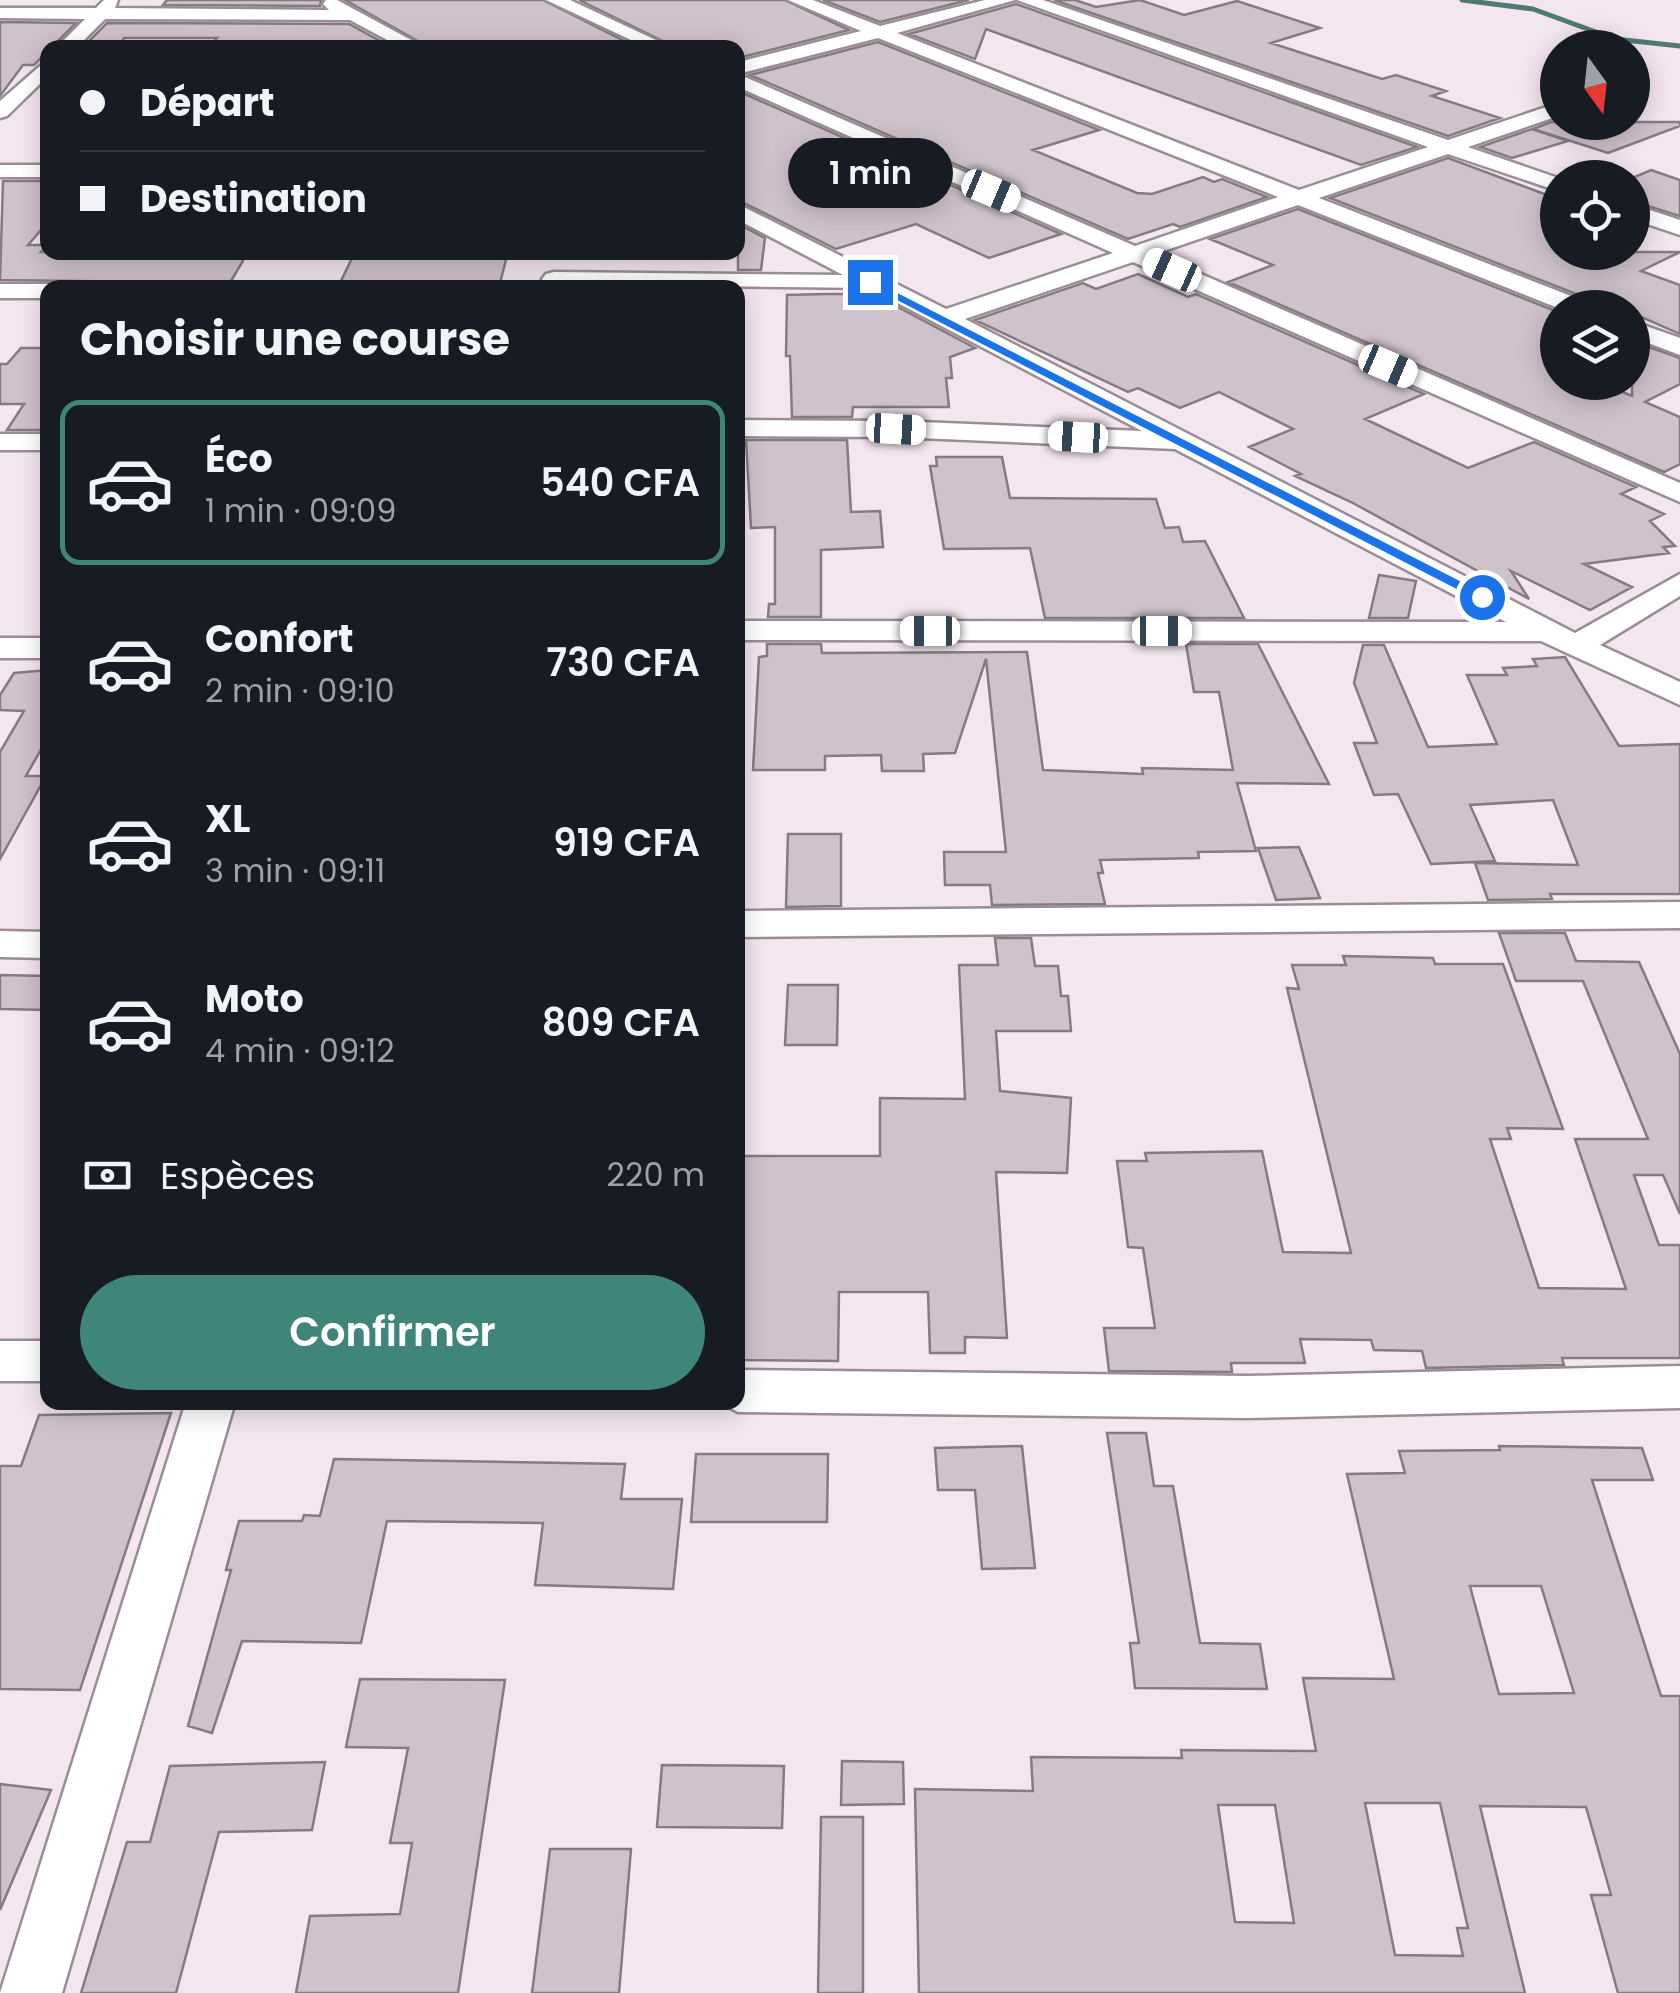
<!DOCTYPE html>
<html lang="fr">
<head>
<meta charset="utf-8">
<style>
	:root { --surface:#171b24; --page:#20242c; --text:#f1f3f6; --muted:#9ea1a6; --line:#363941; --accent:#40857a }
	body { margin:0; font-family:Poppins,sans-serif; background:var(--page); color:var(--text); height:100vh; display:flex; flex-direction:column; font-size:38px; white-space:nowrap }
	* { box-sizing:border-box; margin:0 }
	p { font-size:32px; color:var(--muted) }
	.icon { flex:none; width:55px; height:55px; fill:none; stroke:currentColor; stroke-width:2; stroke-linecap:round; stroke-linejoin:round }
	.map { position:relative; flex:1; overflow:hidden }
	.drawer { position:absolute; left:40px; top:280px; width:705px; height:1130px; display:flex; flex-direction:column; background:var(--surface); border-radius:20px; box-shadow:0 5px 25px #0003 }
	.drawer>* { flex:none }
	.guide { position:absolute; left:40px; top:40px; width:705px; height:220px; border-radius:20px; box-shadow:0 5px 25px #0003; display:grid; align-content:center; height:220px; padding:0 40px; background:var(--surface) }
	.needle { width:65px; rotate:165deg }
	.buttons { position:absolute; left:1540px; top:30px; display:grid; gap:20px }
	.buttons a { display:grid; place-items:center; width:110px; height:110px; border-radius:50%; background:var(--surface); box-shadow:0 5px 25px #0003; font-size:50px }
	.end { position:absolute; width:45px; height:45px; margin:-22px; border:12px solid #1a73e8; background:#fff; box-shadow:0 0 0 5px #fff }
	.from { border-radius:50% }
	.bubble { position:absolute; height:70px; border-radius:35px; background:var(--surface); box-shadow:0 5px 25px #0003; font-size:32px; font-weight:600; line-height:70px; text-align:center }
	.car { position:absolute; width:30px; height:60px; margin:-30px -15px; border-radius:12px; box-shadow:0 0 8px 2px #0007; background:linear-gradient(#fff 24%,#345 0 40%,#fff 0 76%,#345 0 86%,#fff 0) }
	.guide b { display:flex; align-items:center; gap:35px; height:95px; font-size:38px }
	.guide b+b { border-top:2px solid var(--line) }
	.guide i { width:25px; height:25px; background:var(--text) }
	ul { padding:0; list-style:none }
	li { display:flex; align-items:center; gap:30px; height:165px; margin:0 20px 15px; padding:0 20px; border:5px solid transparent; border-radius:20px }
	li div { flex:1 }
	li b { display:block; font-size:38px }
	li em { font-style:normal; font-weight:600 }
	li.on { border-color:var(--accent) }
	li>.icon { width:90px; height:90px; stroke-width:1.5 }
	h2 { padding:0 40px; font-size:45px; line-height:120px }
	.pay { display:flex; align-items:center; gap:25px; height:110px; padding:0 40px; font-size:38px }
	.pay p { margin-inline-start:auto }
	.cta { display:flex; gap:20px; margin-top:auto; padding:20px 40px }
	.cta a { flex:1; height:115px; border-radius:60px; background:var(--accent); color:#fff; font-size:40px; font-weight:600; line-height:115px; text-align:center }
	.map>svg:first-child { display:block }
</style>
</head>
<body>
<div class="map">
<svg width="1680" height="1993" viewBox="0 0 1680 1993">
	<rect width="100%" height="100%" fill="#f4e6ef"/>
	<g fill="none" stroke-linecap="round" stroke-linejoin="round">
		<path stroke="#4e7a74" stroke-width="5" d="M1462,0L1533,9L1615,39L1680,46"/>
	</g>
	<path fill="#d0c2cb" stroke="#877b83" stroke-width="2.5" fill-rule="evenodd" d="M167,0H321L320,6L163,5Z
		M345,0H543L638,48H430Z
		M579,0H785L849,30L738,58V48H677Z
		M823,0H969L880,22Z
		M1054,0H1075L1096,7L1140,0L1184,15L1237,1L1320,28L1271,43L1382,79L1396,75L1446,91L1432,96L1500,118L1448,136Z
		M1016,4L1417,147L1361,165L986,29L975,59L909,34Z
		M0,22L76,23L34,65H23L0,96Z
		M107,23L349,24L393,48H208L217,38H124L118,48H82Z
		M878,42L1099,130L1033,150L1137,193L1152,194L1203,177L1214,182L1222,179L1267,197L1180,227L1173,224L1128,239L750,75Z
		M738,91L1061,234L989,258L916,224L836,249L738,200Z
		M1551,122H1680V126L1608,153L1533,129Z
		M1532,129L1568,141L1512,158L1480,147Z
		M1448,158L1558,199V252H1680L1641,271L1680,285V334L1632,313V308H1618L1584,297L1330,198Z
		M1651,170L1680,180V216L1632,201V178Z
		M3,181H48V222L28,245H47L41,252H248L230,283L0,280Z
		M1298,209L1558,312V382H1598L1632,396V341L1680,358V384L1645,402L1680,417V464L1664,472L1228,282L1273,265L1210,239Z
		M738,224L765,238L761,270H738Z
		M355,252H508L500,283H340Z
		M1138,274L1188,297L1196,294L1424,394L1365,419L1468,468L1534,442L1636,487L1621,494L1664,514L1650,521L1675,546L1663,547L1669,553L1584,564L1632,587L1590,610L1511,571L1529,599L1351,502L1295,476L1301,474L1249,447L1293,429L1219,392L1180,408L1138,388L1128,392L975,320L1083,283L1096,289Z
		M827,294H873L975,348L950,357L952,378H946L949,407H853L852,417H792L790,356H786L787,295Z
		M21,348H48V430H7L24,404H0V364H7Z
		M746,440H847L851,512L880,511L883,547L821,550V617H768L769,604H775V527L751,528Z
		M936,457H1002L1010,498L1156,499L1165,528L1179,527L1183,542L1205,541L1244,618H1045L1030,548L944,549L930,466H937Z
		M1379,575L1416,581L1408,618H1369Z
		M767,644H821L822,653L1027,652L1043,770L1143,774L1142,768L1233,770L1219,692H1194L1186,644H1258L1329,784L1237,783L1256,851L1198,852L1199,858L1100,860L1103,873H1098L1105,904L992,905L990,885H945L944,852H1006L986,659L955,753L923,754L924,771H882L881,755L825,756V770H753L759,657L767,656Z
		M1363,645H1384L1428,747L1497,744L1467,675H1507L1503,668L1537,666L1533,659L1565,657L1619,746L1680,744V894H1550L1552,899L1488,900L1475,863L1578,865L1553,800L1470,805L1495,861L1431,864L1398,794L1374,795L1354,743H1377L1354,683Z
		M48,670V737L26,776H46L0,859V752L24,711L0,710V695L14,673Z
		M788,834H841V906L786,907Z
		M1299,847L1320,898L1276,900L1258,848Z
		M1499,933H1565L1576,961L1639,962L1680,1054V1214L1663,1175H1634L1659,1245H1680V1358H1562L1564,1365L1426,1368L1422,1351L1374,1350L1371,1340L1300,1339L1305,1363H1231L1232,1372L1109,1371L1104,1328H1155L1143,1248L1128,1247L1117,1161H1147L1145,1153L1262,1151L1283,1252L1351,1253L1287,988L1299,989L1292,965H1346L1343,956L1433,958L1435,964H1503L1563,1129L1507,1128L1511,1139H1490L1539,1288L1626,1289L1575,1139H1648L1583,981H1516Z
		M995,938H1031L1035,966H1058L1061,996H1068L1071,1031H996L1000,1091L1071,1098L1067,1173L996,1172L1007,1338L965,1337V1353H930L928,1292H839L838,1361L738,1360V1156H880V1098L965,1099L959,965H998Z
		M0,975L48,976V1010L0,1009Z
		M788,985H838L837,1045H785Z
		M171,1413L80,1690L0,1689V1466H21L39,1415Z
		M1107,1433H1146L1154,1486H1173L1200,1643L1260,1644L1267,1689L1135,1688L1130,1643H1139Z
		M1022,1446L1035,1568L982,1569L975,1490H938L935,1448Z
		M1499,1446L1642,1448L1653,1480H1592L1661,1696H1680V1993H1618L1591,1895H1611L1586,1807L1480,1806L1525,1993H919L915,1789L1033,1791L1031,1757L1182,1758L1181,1750L1316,1751L1303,1678L1394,1679L1347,1474L1405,1473L1399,1451L1500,1450ZM1470,1586H1541L1574,1693L1499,1694ZM1365,1803H1440L1468,1928H1457L1463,1956L1395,1955ZM1218,1805H1275L1294,1923L1235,1922Z
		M696,1454H828L827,1522H691Z
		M334,1459L625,1464L621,1499H682L673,1589L535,1585L543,1523L387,1521L361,1643L242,1641L212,1733L188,1726L231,1570H226L239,1521H302L304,1515L320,1516Z
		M360,1679L505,1680L458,1993H296L310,1916L400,1914L412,1843H390L408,1748L346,1747Z
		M842,1761L903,1762L904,1804L841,1805Z
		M325,1762L312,1830L219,1832L176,1993H81L127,1842H150L170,1766Z
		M662,1765L784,1766L782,1828L657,1827Z
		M0,1784L51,1790L0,1910Z
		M821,1817H863V1993H818Z
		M550,1849H631L619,1993H532Z"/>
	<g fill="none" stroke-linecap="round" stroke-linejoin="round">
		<g stroke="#9a8d96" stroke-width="5">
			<path id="minor" d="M104,0H118L115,8L329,10L323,4L326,0H337L426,48H402L350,20L105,19L76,48H56L85,19L0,18V8H96Z
				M546,0H570L673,48H648Z
				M788,0H813L880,26L985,0H1015L897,33L1299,190L1428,147L1017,0H1043L1448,140L1558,103V116L1468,147L1558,178V191L1448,154L1319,198L1589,303L1592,308H1558L1298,205L1155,254L1680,483V502L1133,262L965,319L1575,633L1680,574V596L1600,645L1680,682V705L1541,641L738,640V621L1506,622L1175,449L896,437L738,436V420L896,421L1142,431L869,288L546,284L542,279L546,274L554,272L843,275L738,220V204L946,309L1113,253L738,87V74L1135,246L1278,197L878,38L738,74V62L861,31Z
				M48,59V76L7,116L0,118V101Z
				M0,165H48V177H0Z
				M1632,204L1680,220V235L1632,219Z
				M0,284H48L58,288H48V298H0Z
				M1632,321L1680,338V355L1632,337Z
				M0,434H48V450H0Z
				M0,638H48V658H0Z
				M1680,902V928L738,937V911Z
				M0,931L48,932V958L0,957Z
				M0,1341H48V1381H0Z
				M1680,1366V1408L1247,1418L738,1412L719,1402H738V1370L1247,1376Z
				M186,1402H235L62,1993H0Z"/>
		</g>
		<use href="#minor" fill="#fff" fill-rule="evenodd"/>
	</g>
	<path fill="#1a73e8" d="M870,279L1487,595L1489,597L1478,600L866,284Z"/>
</svg>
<div class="buttons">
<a><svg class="needle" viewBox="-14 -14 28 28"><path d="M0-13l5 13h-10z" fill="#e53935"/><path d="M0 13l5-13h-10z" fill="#9ea1a6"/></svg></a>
<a><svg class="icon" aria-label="locate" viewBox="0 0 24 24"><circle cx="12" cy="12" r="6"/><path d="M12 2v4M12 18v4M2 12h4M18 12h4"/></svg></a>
<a><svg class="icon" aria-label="layers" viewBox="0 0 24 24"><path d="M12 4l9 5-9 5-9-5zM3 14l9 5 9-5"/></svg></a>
</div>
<i class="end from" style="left:1482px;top:597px"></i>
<i class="end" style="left:870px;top:282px"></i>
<div class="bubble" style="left:788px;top:138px;width:165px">1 min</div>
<i class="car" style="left:991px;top:191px;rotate:113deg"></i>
<i class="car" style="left:1172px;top:270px;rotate:294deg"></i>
<i class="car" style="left:1388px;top:366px;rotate:113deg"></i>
<i class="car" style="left:896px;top:429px;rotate:93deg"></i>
<i class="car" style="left:1078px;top:437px;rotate:273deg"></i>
<i class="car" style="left:930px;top:631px;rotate:270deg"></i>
<i class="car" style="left:1162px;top:631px;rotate:90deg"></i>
<div class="guide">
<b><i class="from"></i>Départ</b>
<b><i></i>Destination</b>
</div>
<section class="drawer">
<h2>Choisir une course</h2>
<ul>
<li class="on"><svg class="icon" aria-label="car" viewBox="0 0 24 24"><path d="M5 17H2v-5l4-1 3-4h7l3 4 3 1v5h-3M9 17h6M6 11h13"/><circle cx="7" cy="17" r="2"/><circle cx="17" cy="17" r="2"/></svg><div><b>Éco</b><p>1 min · 09:09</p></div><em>540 CFA</em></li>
<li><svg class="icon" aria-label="car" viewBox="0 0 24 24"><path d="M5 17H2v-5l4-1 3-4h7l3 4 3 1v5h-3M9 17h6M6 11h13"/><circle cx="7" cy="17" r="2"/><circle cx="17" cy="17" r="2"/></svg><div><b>Confort</b><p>2 min · 09:10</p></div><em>730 CFA</em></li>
<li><svg class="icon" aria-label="car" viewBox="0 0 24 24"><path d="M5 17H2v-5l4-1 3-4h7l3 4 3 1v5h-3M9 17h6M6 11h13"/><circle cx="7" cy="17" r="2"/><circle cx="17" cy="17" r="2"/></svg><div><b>XL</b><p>3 min · 09:11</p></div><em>919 CFA</em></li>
<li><svg class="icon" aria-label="car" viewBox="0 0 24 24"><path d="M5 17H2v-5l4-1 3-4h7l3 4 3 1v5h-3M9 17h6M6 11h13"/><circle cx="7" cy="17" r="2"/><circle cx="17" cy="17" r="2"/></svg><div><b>Moto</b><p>4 min · 09:12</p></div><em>809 CFA</em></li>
</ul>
<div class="pay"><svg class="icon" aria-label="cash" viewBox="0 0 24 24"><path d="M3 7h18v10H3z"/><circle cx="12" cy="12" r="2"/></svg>Espèces<p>220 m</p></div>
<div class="cta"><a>Confirmer</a></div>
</section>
</div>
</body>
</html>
